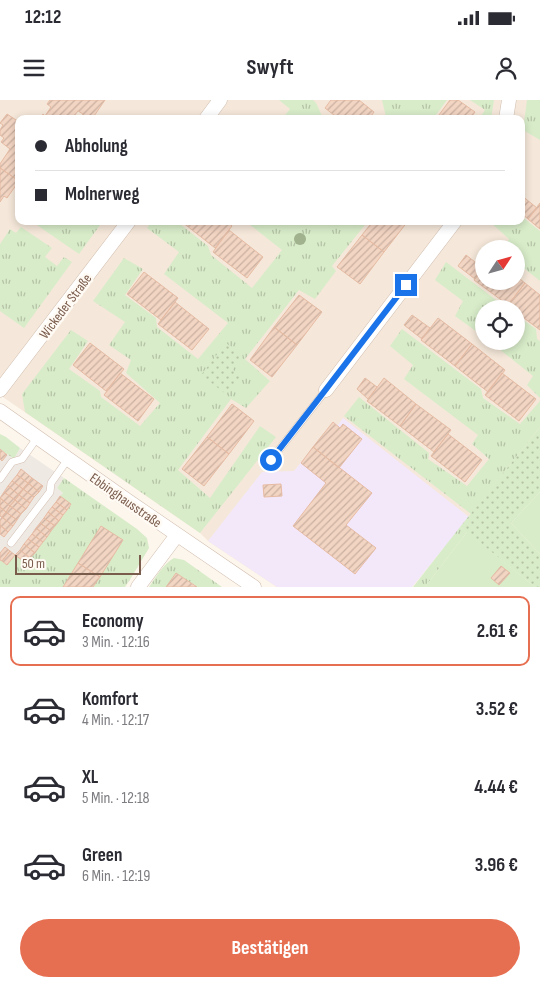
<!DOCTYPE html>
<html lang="de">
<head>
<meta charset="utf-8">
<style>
	:root { --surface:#fff; --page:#f2f2f3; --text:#2b2b33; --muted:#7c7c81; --line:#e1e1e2; --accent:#e76f51 }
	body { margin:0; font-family:"Sofia Sans Condensed",sans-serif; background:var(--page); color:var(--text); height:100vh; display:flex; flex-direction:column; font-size:19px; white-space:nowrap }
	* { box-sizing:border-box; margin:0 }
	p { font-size:16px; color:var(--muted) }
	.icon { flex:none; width:28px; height:28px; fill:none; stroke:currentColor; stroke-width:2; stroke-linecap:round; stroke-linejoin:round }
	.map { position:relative; height:487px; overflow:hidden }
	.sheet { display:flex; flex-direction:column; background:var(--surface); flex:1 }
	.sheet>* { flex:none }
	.top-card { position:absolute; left:15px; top:15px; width:510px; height:110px; border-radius:10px; box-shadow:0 2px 8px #0003; display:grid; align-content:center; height:110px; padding:0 20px; background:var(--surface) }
	.needle { width:32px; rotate:54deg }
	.controls { position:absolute; left:475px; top:140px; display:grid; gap:10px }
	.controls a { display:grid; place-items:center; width:50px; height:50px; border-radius:50%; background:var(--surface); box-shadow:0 2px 8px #0003; font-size:25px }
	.scale { position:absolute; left:15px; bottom:12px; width:126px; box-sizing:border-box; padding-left:5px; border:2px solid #7a5c4d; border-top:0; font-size:14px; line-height:18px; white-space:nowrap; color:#7a5c4d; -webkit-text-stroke:4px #fffaf3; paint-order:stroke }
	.end { position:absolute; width:22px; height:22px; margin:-11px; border:6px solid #1a73e8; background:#fff; box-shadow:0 0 0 2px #fff }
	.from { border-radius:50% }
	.top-card b { display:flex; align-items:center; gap:18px; height:48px; font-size:19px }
	.top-card b+b { border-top:1px solid var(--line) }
	.top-card i { width:12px; height:12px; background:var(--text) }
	ul { padding:9px 0 0; list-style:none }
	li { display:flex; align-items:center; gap:15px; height:70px; margin:0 10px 8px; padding:0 10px; border:2px solid transparent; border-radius:10px }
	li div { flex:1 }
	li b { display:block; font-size:19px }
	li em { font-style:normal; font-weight:700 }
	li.on { border-color:var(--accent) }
	li>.icon { width:45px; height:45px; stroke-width:1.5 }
	.button { display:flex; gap:10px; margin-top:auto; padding:10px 20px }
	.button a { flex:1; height:58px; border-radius:30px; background:var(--accent); color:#fff; font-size:20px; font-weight:700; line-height:58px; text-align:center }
	.status { display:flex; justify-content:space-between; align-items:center; height:35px; padding:0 25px; background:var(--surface); direction:ltr }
	.status svg { height:14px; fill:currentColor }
	header { display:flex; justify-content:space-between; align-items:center; height:65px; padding:0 20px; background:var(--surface); font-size:22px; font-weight:700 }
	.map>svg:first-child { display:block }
</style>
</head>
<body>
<div class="status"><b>12:12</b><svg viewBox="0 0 49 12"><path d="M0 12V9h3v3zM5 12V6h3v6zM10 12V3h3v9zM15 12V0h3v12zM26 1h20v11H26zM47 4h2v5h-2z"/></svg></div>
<header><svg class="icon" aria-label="menu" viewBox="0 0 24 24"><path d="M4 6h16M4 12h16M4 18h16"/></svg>Swyft<svg class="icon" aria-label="person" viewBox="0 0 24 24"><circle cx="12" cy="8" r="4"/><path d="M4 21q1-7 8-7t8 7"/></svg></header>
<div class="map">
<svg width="540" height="487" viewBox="0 0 540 487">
	<defs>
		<pattern id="grass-tufts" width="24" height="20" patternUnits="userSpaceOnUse" patternTransform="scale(1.25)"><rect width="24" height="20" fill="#d8ecc9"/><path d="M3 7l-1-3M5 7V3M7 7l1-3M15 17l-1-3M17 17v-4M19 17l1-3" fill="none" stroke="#b4c2a5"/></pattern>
		<pattern id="park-dots" width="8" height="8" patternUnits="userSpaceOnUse" patternTransform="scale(1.25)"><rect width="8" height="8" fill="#d8ecc9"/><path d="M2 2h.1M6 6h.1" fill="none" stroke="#b4c2a5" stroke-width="1.8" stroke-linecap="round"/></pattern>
		<pattern id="building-hatch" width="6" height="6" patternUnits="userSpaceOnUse" patternTransform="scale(1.25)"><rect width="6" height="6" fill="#f3d5c3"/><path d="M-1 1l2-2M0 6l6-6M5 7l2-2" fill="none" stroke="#cab0a1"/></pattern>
	</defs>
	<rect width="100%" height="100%" fill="#fdf6ec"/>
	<path fill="#f5e8da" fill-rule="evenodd" d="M0,0H540V327L412,487H277L208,441L200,433L0,295ZM19,19H521V121H19ZM484,149H516V181H484ZM484,209H516V241H484Z"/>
	<path fill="#efe9e4" d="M20,348L64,378L57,388L63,393L61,396L71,404L26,463L7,465L0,460V349L14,359Z"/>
	<path fill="#f3e8fa" d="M343,318L469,417L412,487H277L208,441L262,372L294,371L333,322L338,325Z"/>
	<path fill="url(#grass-tufts)" d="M279,0H313C320,5 318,14 326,19H282L290,9Z
		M382,0H447L433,19H385L386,17Z
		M470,0H494L491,19H479L485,10Z
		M527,0H540V40L523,30Z
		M521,116L540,131V181L516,162V149H503L509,139L489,121H521Z
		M31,121H103L79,154Z
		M152,121H181L180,124L208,146L211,155L252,188L282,150L245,121H368L332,166L336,171L315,199L299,190L245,259L270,281L246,308L231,299L178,370L210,398L260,326L276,337L200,433L25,312L22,294L71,230L88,241L69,269L100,291L101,297L140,326L160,303L126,273L131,260L109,245L125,222L93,201L124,158L143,169L125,195L156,218L157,227L198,259L228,223L164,174L179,152L147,128Z
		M21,127L52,148L45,157L57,166L64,157L72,162L24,228L0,211V144L10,129L16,133Z
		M446,162L508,209H484V237L455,216L463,201L435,180Z
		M516,215L536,229L537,239L540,241V298L527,285L533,276L489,241H516Z
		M402,229L481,289L483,298L520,324L540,301V327L471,414L344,316L359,297L429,353L428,359L467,386L489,359L472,344L478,335L404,279L413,265L390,246Z
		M0,334L6,337L20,348L14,359L0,349Z
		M64,378L137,429L147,438L149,448L131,478L125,487H0V460L7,465L15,455L27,463L71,405L60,396L63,393L57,388Z
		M460,427L467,432L425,487H413Z
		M174,458L184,460L222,487H149C156,477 163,464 174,458Z"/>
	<path fill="url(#park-dots)" d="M226,243L243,256L232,269L241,276L226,294L201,275Z
		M540,327V392L511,423L540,454V487H535L460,427Z"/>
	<path fill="#d8ecc9" d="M540,392V454L511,423Z
		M467,432L535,487H425Z"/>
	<path fill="url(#building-hatch)" stroke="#e6bba3" d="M50,0H105L92,19H83L81,17L83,14L78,11L72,19H40L43,14L45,16L51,7L47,4Z
		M331,0H359L374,12L369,19H339L325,8Z
		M450,0H458L475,12L470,19H436Z
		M7,14L19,22V81L0,68V64L10,49L1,42L4,38L0,35V30L3,25L0,23Z
		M0,68L19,81L7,98L4,96L0,102Z
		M521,95L537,108L528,119L521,113Z
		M540,103V129L528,119Z
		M183,121H226L232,126L215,148L182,122Z
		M373,121H408L384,152L362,135Z
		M229,130L263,157L247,178L213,152Z
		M362,135L384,152L360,184L337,167Z
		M466,155L483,168L475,179L458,166Z
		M483,168L484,181H516V176L525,183L508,205L474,180Z
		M144,172L178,198L161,220L127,194Z
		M525,183L540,195V230L516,212V209H513L508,205Z
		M299,195L322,212L297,245L274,227Z
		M175,202L209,229L192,250L158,224Z
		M412,215L430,228L422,239L404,225Z
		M438,218L472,244L455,266L421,240Z
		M274,227L297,245L272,277L250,260Z
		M90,243L124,269L106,291L73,265Z
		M472,244L505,270L488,292L455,266Z
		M120,273L154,299L138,321L104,295Z
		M502,273L536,299L519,321L485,295Z
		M365,278L377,287L368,299L357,289Z
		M384,278L416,304L400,326L367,301Z
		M232,304L254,321L229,354L207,337Z
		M416,304L451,330L434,352L400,326Z
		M333,322L340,328L343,324L362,339L339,368L313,347Z
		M448,334L482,360L465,382L431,356Z
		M207,337L229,354L204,386L182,369Z
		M313,347L372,393L346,425L376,448L355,474L293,426L326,383L301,363Z
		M0,349L7,355L2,361L0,359Z
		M21,369L32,378L28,383L17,375Z
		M17,375L28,383L23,389L12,381Z
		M32,378L43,386L39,392L28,383Z
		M12,381L23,389L19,395L8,386Z
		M28,383L39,392L34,397L23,389Z
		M281,384L282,396L264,397L263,385Z
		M8,386L19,395L15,400L4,392Z
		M23,389L34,397L30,403L19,395Z
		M4,392L15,400L10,406L0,398Z
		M19,395L30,403L26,409L15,400Z
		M60,396L71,404L67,410L56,402Z
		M0,398L10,406L6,412L0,407Z
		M15,400L26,409L21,414L10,406Z
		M56,402L67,410L63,415L52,407Z
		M10,406L21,414L17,420L6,412Z
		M0,407L6,412L2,417L0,416Z
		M52,407L63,415L59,421L48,412Z
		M6,412L17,420L13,426L2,417Z
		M48,412L59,421L55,426L44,418Z
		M2,417L13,426L8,432L0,425V420Z
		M44,418L55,426L51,431L40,423Z
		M40,423L51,431L47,437L36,428Z
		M0,425L8,432L4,437L0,434Z
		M101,426L123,440L100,477L78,463Z
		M36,428L47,437L43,442L32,434Z
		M32,434L43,442L39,447L28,439Z
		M28,439L39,447L35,453L24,444Z
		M24,444L35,453L30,458L20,450Z
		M5,447L10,451L2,461L0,460V453Z
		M20,450L30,458L26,463L15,455Z
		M10,451L15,455L7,465L2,461Z
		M78,463L100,477L93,487H63Z
		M501,466L510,473L499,485L491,478Z
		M176,473L197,487H166Z"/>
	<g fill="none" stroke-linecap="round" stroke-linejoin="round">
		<g stroke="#d1beb0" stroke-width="8">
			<path id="lane" d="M271,360L326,290
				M0,379L12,362L22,359L37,338
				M11,443L50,392L51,383L68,359"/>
		</g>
		<g stroke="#d1beb0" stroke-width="15">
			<path id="street" d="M206,19L220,0
				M506,19L509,0
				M0,290L129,121
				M326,290L455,121
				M0,311L125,399L254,487
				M138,487L177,435"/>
		</g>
		<use href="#lane" stroke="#fff" stroke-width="7"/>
		<use href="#street" stroke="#fff" stroke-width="14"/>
	</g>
	<circle fill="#a0b28e" cx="300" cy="139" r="6"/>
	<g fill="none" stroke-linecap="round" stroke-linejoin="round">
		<path stroke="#1a73e8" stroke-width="6" d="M271,360L320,297L406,185"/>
	</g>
	<g text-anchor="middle" stroke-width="5" stroke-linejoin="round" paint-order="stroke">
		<g font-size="14" fill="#7a5c4d" stroke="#fffaf3">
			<text transform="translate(65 206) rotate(-53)" y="5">Wickeder Straße</text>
			<text transform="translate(126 400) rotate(35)" y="5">Ebbinghausstraße</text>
		</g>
	</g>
</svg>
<div class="controls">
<a><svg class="needle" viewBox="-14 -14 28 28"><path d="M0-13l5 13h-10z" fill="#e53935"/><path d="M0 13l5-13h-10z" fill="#7c7c81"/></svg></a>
<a><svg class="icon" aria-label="locate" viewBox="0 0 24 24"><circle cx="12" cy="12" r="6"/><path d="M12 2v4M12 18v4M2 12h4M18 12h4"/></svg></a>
</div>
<div class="scale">50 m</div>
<i class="end from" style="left:271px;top:360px"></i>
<i class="end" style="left:406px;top:185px"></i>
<div class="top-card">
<b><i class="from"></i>Abholung</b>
<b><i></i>Molnerweg</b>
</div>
</div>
<section class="sheet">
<ul>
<li class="on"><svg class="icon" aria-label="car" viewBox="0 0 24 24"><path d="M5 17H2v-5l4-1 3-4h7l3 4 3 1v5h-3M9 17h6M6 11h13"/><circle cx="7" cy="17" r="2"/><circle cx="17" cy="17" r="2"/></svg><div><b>Economy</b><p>3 Min. · 12:16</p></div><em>2.61 €</em></li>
<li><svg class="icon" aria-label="car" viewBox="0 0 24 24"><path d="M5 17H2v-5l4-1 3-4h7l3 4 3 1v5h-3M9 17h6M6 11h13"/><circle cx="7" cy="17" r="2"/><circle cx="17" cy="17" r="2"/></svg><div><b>Komfort</b><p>4 Min. · 12:17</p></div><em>3.52 €</em></li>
<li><svg class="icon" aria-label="car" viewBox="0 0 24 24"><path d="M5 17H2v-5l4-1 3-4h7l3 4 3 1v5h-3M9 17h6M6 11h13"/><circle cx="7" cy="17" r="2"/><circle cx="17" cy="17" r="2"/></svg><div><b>XL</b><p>5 Min. · 12:18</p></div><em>4.44 €</em></li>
<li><svg class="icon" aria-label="car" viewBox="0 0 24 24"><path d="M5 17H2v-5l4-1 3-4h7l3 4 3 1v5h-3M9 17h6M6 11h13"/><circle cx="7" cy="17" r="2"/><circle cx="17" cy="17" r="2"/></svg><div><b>Green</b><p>6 Min. · 12:19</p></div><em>3.96 €</em></li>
</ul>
<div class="button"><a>Bestätigen</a></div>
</section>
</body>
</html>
